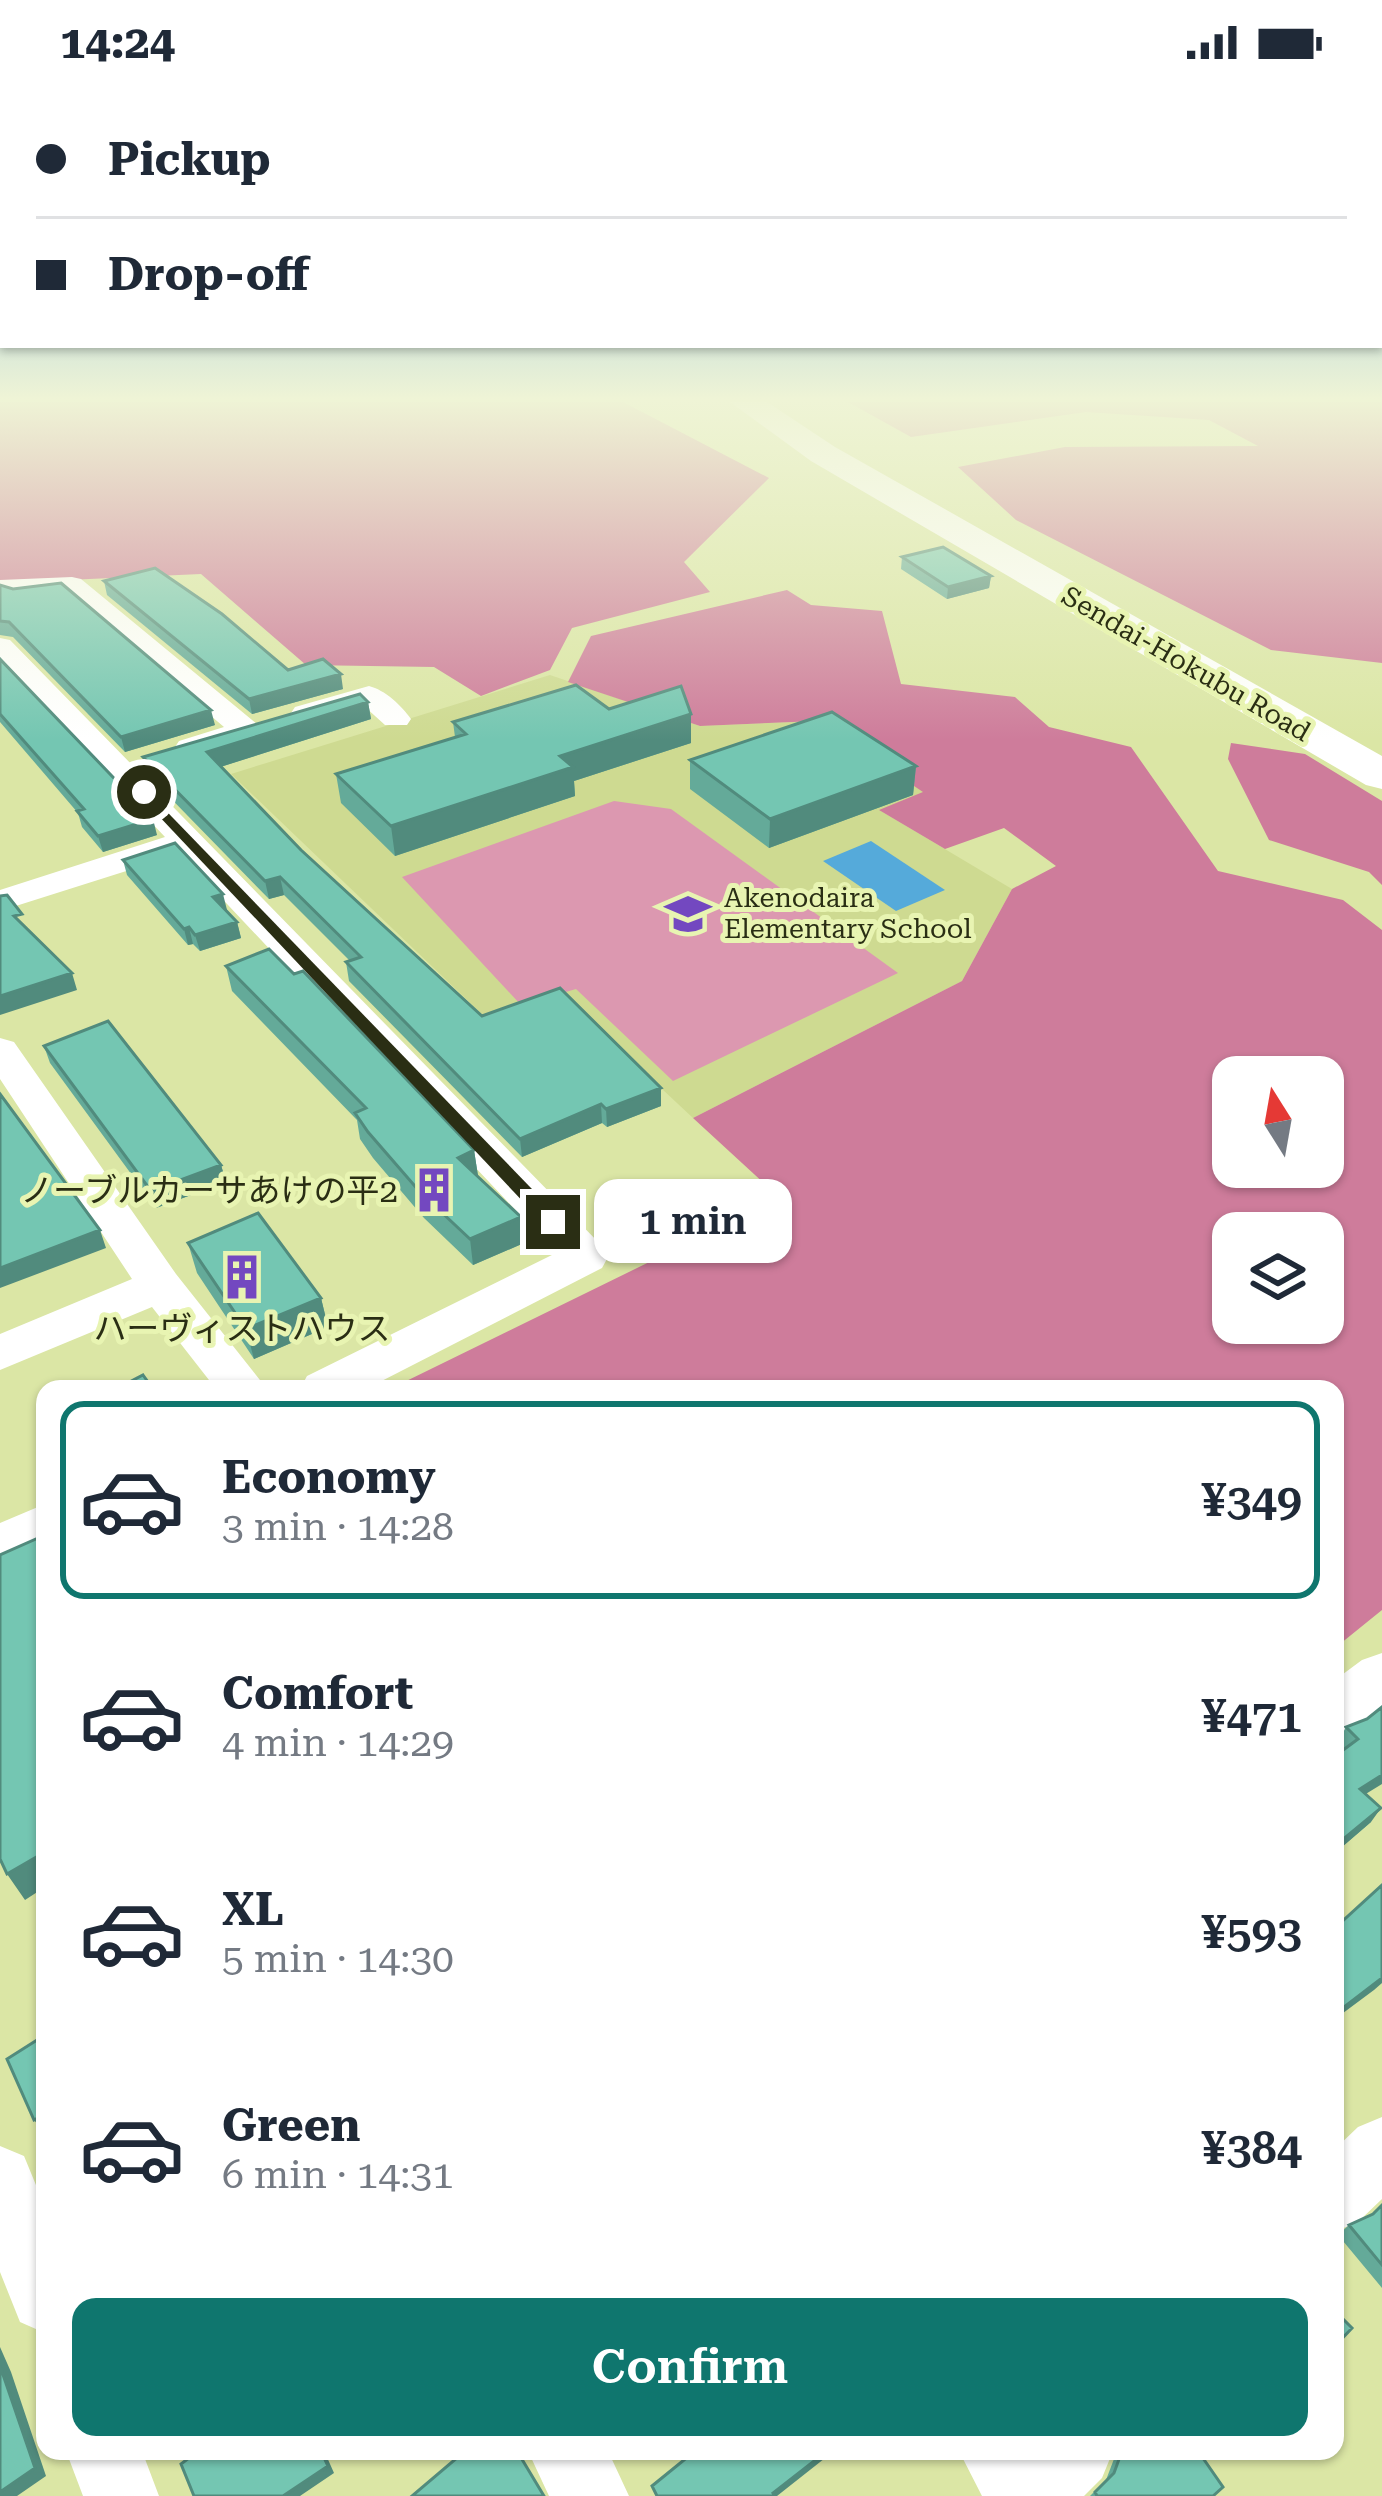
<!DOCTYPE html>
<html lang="en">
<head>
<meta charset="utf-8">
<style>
	:root { --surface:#fff; --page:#f2f2f3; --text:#1f2937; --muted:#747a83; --line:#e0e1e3; --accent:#0f766e }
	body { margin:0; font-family:"Roboto Serif","Noto Sans JP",serif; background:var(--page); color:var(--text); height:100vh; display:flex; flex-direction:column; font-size:45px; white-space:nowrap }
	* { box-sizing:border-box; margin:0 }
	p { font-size:39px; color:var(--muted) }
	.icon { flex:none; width:66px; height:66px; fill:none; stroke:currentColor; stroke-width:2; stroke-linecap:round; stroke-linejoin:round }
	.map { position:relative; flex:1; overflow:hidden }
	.side { position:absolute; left:36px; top:1296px; width:1308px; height:1080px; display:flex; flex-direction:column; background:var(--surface); border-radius:24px; box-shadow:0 3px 9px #0004 }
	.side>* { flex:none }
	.banner { position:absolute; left:0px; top:0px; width:1383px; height:264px; box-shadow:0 3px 9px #0004; display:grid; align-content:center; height:264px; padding:0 36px; background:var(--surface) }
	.needle { width:78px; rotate:349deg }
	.fabs { position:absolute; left:1212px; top:972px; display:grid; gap:24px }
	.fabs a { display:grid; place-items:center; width:132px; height:132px; border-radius:24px; background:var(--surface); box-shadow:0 3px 9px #0004; font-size:60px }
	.end { position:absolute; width:54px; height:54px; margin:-27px; border:15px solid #2a2e14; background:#fff; box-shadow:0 0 0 6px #fff }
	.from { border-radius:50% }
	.bubble { position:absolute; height:84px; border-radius:24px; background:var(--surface); box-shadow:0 3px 9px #0004; font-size:39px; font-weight:600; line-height:84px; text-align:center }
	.banner b { display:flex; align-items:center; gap:42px; height:114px; font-size:45px }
	.banner b+b { border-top:3px solid var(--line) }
	.banner i { width:30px; height:30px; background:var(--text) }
	ul { padding:21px 0 0; list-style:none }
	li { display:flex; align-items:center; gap:36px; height:198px; margin:0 24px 18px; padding:0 12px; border:6px solid transparent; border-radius:24px }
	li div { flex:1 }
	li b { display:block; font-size:45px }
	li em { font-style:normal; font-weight:600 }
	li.selected { border-color:var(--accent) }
	li>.icon { width:108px; height:108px; stroke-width:1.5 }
	.primary-button { display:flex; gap:24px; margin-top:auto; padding:24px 36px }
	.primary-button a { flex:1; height:138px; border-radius:24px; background:var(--accent); color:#fff; font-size:48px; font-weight:600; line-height:138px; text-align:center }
	.status { display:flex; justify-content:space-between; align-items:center; height:84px; padding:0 60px; background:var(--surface); direction:ltr }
	.status svg { height:33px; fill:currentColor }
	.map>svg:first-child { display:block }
</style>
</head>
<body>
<div class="status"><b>14:24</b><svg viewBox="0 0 49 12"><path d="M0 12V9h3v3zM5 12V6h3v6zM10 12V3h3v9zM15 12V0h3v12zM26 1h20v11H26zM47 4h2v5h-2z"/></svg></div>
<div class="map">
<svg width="1382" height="2412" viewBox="0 0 1382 2412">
	<rect width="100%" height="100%" fill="#dbe6a5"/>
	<path fill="#ceda91" d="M550,591L700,642L817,637L925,708L881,727L1012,805L962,897L693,1034L567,916L487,935L231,690Z"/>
	<path fill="#dc98b0" d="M614,717L671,725L898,889L673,997L576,905L521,921L402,793Z"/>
	<path fill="#ce7c9b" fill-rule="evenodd" d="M0,318H623L769,394L684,478L710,508L572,544L550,586L481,612L434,583L306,581L201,490L0,499Z
		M848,318H1382V579L1271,566L1016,436L958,383L1065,363L1258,362L1209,336L1086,328L911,353Z
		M787,506L811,521L882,527L901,600L1015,613L1049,643L1131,663L1218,787L1343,816L1382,846V1526L1335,1564V1305H390L780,1114L693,1034L962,897L1012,805L1056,782L1004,744L945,765L879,726L923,708L817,637L700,642L568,598L591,552ZM1233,993H1323V1083H1233ZM1233,1149H1323V1239H1233Z
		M1231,659L1305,670L1382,717V801L1369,788L1269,756L1228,675Z"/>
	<path fill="#55aada" d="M871,757L945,806L896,827L823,777Z"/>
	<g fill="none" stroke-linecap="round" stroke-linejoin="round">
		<path fill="#fff" fill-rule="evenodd" d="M72,493L81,495L257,640L261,646L257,652L190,672L179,669L175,663L179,657L224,643L66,509L0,512V496Z
			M0,554L10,556L602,1162L608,1173L602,1184L366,1305H300L307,1292L556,1169L180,770L0,827V806L165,753L0,578Z
			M369,602C385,606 401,621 411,635L407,641H385L364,622L306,638L291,629L295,623Z
			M0,954L14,958L176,1190L267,1305H216L152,1223L0,1286V1250L132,1195L0,995Z
			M45,1420V1465L0,1484V1439Z
			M1382,1569V1626L1355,1647L1335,1654V1596L1362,1576Z
			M1382,2033V2115L1359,2137L1335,2148V2065L1358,2043Z
			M0,2062L24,2072L45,2123V2249L20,2238L0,2188Z
			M66,2367H142L159,2412H83Z
			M528,2367H608L629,2412H549Z
			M959,2367H1113L1102,2394L1084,2412H982Z"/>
		<path fill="#fff" fill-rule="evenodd" d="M730,318H767L835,363L1382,672V705L1366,701L811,377Z"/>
	</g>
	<path fill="#64aa99" d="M902,473L991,492L989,504L947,515L901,485Z
		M104,497L288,586L343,605L252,630L107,511Z
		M0,501L215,641L125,668L13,553L0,551Z
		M0,575L157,751L103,768L82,743L78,729L0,638Z
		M368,618L371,635L220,683L301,766L482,932L661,1004V1022L607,1043L602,1039L522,1073L349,897L346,878L350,877L284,811L269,815L147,690L143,673Z
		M609,625L691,659L574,697L575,712L395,772L341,719L336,690L455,653L453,638Z
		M690,676L916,682L913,711L769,764L690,705Z
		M123,776L227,826L237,838L241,854L200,867L193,860L188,861L127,791Z
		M226,882L474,1066L478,1092L521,1133L524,1159L473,1181L424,1134L373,1074L360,1055L357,1036L232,907Z
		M44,962L221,1081L226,1098L156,1124L50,979Z
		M188,1159L321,1214L328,1243L254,1275L197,1189Z
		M1367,1635L1366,1710L1371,1738L1335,1769V1672L1344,1665L1338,1658L1346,1643Z
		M1382,2121V2204L1338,2151L1349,2141L1373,2130Z
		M1117,2367H1198L1213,2412H1090L1106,2396Z"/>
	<path fill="#518b7d" d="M991,492L989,504L947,515L948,503Z
		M341,590L343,605L252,630L249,615Z
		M368,618L371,635L211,686L207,668Z
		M211,626L215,641L125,668L121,653Z
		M691,630V659L574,697L575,712L395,772L391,742L560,672Z
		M916,682L913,711L769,764L770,735Z
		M153,735L157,751L103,768L98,752Z
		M280,793L284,811L269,815L265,797Z
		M223,810L227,826L216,829L213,813Z
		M237,838L241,854L200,867L195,851Z
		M189,843L193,860L188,861L184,845Z
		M72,889L77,906L0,931V912Z
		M661,1004V1022L607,1043L606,1025Z
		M601,1020L602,1039L522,1073L520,1055Z
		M474,1066L478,1092L458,1074Z
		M221,1081L226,1098L156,1124L151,1107Z
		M521,1133L524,1159L473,1181L470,1155Z
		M100,1146L106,1164L0,1204V1184Z
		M321,1214L328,1243L254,1275L246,1245Z
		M1382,1691V1700L1351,1719L1360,1705Z
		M1381,1724L1371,1738L1335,1769V1762Z
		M45,1768V1803L25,1816L7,1790Z
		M1382,1894V1899L1374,1906L1335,1935V1930Z
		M45,2030V2048H44L34,2036Z
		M0,2263L11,2288L46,2392L17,2412H0Z
		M321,2367H332L326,2371L334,2389L300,2412H283Z
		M827,2367H834L777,2412H773V2409Z"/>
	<path fill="#74c6b2" stroke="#518b7d" stroke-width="3" d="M943,463L991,492L948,503L902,473Z
		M155,484L222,530L288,586L323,575L341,590L249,615L104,497Z
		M61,499L211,626L121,653L9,538L0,537V501L13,505Z
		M0,575L153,735L98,752L77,727L84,725L0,630Z
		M576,601L609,625L681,602L691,630L560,672L573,683L391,742L336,690L466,650L453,638Z
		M360,610L368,618L207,668L301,766L482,932L560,904L661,1004L606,1025L601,1020L520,1055L346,878L361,873L280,793L265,797L143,673Z
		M832,628L916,682L770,735L690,676Z
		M175,759L223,810L213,813L237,838L195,851L189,843L184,845L123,776Z
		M7,811L22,830L14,832L72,889L0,912V812Z
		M269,865L294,890L303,887L474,1066L458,1074L521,1133L470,1155L420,1108L368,1048L355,1029L366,1024L226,882Z
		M108,937L221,1081L151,1107L44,962Z
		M0,1010L100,1146L0,1184Z
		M258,1129L321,1214L246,1245L188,1159Z
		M143,1291L153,1305H116Z
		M45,1451V1768L7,1790L0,1775V1471Z
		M1382,1623V1691L1360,1705L1381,1724L1335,1762V1672L1358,1655L1346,1643L1367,1635Z
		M1382,1801V1894L1335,1930V1844Z
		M45,1951V2030L34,2036L7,1975Z
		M1382,2121V2181L1349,2141L1373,2130Z
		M1335,2227L1352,2244L1335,2262Z
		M0,2282L35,2384L0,2408Z
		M198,2367H321L328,2382L283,2412H194L181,2380Z
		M465,2367H517L544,2412H412Z
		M695,2367H827L773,2409L775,2412H657L652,2402Z
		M1122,2367H1198L1223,2403L1213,2412H1097L1095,2408L1114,2389Z"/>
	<linearGradient id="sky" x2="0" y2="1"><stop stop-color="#6db0e2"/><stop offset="0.48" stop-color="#eff4d6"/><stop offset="1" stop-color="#eff4d6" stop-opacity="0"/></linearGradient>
	<rect width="1382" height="656" fill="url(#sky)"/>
	<path fill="#2a2e14" d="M144,704L560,1134V1143H547L139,711Z"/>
	<defs>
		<g id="school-bare" transform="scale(3.6)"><path d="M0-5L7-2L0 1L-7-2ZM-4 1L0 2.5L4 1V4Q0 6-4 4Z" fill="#7348c0" stroke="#e8f4b2" stroke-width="2.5" paint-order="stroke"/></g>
		<g id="building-bare" transform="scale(3.6)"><path d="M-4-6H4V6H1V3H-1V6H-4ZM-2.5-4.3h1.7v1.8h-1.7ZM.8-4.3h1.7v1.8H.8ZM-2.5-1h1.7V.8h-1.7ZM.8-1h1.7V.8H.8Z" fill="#7348c0" stroke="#e8f4b2" stroke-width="2.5" paint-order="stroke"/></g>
	</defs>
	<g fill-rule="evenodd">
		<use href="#school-bare" x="688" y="830"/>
		<use href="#building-bare" x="434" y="1106"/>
		<use href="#building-bare" x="242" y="1193"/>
	</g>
	<g text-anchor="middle" stroke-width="10" stroke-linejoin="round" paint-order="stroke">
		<g font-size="27" fill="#2a2e14" stroke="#e8f4b2">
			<text transform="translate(1186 580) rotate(30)" y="9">Sendai-Hokubu Road</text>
		</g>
		<g font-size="27" fill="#2a2e14" stroke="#e8f4b2" text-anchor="start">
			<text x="724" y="823">Akenodaira<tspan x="724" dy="31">Elementary School</tspan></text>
		</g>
		<g font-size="33" fill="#2a2e14" stroke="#e8f4b2" text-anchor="end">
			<text x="398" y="1118">ノーブルカーサあけの平2</text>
			<text x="242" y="1256" text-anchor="middle">ハーヴィストハウス</text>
		</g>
	</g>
</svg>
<div class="fabs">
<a><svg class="needle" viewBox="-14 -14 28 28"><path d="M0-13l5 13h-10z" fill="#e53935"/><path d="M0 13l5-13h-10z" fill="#747a83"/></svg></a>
<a><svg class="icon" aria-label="layers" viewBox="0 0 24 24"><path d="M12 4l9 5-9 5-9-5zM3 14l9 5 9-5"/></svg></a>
</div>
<i class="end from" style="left:144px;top:708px"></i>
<i class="end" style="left:553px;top:1138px"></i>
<div class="bubble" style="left:594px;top:1095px;width:198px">1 min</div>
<div class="banner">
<b><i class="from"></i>Pickup</b>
<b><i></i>Drop-off</b>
</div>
<section class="side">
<ul>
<li class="selected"><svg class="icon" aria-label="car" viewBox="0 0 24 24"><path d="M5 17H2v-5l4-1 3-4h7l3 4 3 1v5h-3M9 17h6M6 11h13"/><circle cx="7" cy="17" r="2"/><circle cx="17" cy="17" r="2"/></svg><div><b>Economy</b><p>3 min · 14:28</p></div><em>¥349</em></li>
<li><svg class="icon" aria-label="car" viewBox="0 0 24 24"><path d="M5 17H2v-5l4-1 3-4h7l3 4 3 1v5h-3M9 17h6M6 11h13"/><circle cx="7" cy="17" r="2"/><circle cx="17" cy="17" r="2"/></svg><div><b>Comfort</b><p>4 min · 14:29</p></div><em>¥471</em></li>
<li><svg class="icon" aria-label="car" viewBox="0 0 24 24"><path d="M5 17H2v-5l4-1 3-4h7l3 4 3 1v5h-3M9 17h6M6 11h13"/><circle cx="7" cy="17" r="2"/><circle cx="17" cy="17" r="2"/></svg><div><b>XL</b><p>5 min · 14:30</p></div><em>¥593</em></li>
<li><svg class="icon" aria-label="car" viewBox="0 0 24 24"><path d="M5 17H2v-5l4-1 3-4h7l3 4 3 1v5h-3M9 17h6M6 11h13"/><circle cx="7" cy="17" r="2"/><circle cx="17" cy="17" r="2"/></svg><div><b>Green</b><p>6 min · 14:31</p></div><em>¥384</em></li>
</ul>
<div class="primary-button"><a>Confirm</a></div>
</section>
</div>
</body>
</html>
